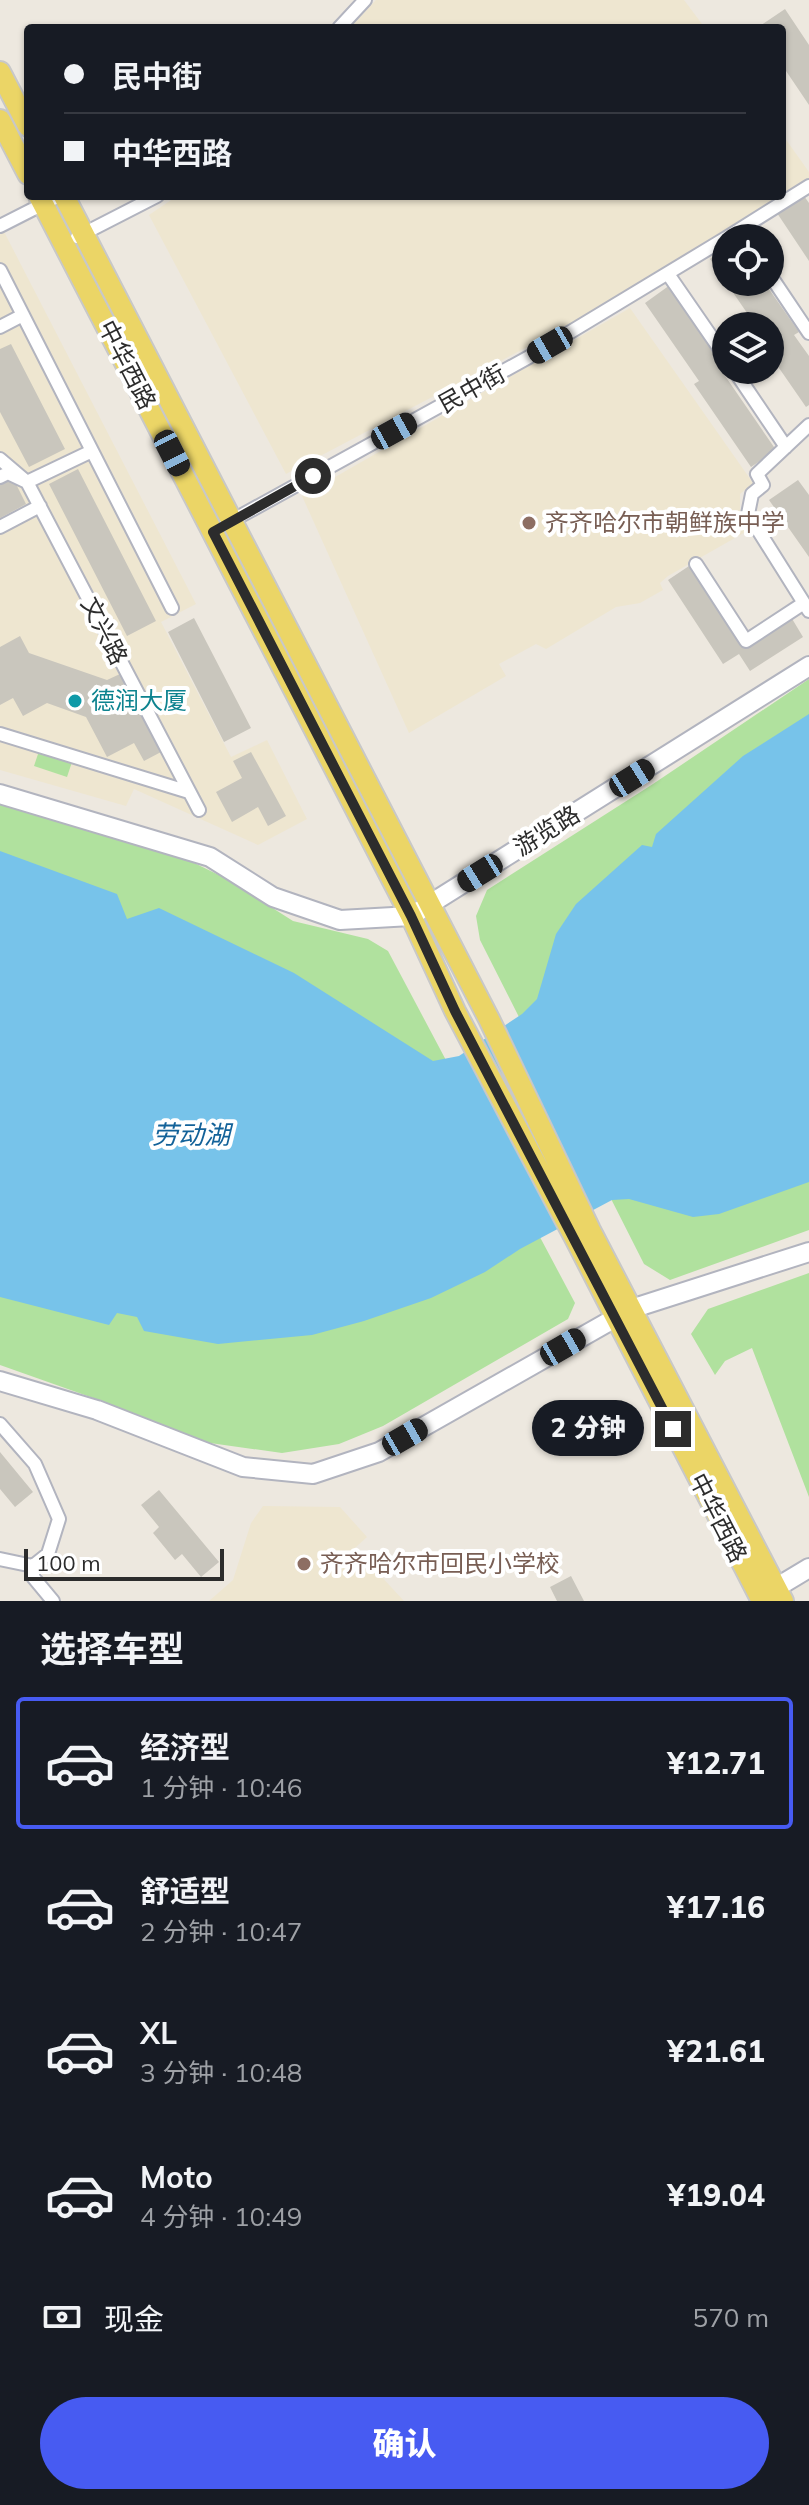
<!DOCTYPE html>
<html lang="zh">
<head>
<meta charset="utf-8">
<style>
	:root { --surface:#171b24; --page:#20242c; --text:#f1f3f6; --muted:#9ea1a6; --line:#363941; --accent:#475bf2 }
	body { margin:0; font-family:Mulish,"Noto Sans SC",sans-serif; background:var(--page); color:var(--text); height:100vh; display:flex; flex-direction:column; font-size:30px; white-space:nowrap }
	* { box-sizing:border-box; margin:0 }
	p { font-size:26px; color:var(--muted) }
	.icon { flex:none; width:44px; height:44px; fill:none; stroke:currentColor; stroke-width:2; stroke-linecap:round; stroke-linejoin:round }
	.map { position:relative; height:1601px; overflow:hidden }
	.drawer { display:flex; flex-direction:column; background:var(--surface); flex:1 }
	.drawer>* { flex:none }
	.guide { position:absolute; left:24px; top:24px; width:762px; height:176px; border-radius:8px; box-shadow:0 2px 6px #0004; display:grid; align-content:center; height:176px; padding:0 40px; background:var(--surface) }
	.controls { position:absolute; left:712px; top:224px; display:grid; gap:16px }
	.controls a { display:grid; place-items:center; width:72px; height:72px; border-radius:50%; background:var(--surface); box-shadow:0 2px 6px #0004; font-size:40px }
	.scale { position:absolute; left:24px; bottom:20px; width:200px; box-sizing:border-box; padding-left:8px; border:4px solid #2c2c2c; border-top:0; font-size:22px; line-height:28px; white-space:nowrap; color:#2c2c2c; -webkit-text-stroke:6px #fff; paint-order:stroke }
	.end { position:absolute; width:36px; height:36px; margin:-18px; border:10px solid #2c2c2c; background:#fff; box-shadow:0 0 0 4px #fff }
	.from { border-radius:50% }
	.bubble { position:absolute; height:56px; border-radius:28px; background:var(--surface); box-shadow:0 2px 6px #0004; font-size:26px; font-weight:800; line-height:56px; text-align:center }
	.car { position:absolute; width:24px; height:48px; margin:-24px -12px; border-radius:10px; box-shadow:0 0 6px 2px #0007; background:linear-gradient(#222 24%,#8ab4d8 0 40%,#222 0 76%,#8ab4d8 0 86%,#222 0) }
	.guide b { display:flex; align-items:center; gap:28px; height:76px; font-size:30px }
	.guide b+b { border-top:2px solid var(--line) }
	.guide i { width:20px; height:20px; background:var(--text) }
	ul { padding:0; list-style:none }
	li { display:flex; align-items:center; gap:24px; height:132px; margin:0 16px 12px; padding:0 24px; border:4px solid transparent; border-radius:8px }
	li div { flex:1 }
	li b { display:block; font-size:30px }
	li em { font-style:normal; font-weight:800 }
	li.current { border-color:var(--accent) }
	li>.icon { width:72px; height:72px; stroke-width:1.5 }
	h2 { padding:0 40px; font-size:36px; line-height:96px }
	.pay { display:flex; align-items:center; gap:20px; height:88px; padding:0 40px; font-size:30px }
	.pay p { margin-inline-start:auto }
	.cta { display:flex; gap:16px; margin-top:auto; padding:16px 40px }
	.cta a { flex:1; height:92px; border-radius:48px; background:var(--accent); color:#fff; font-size:32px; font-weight:800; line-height:92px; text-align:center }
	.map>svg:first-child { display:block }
</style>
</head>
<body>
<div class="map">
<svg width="809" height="1601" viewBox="0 0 809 1601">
	<rect width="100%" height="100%" fill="#ede8df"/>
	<path fill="#eee6d0" d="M376,0H684L705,28H350Z
		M782,134L809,172V178L782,195Z
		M177,196H780L588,315L286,474L149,215Z
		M0,224L196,604L161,622L231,757L267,740L307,819L258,845L134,789L126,806L0,770Z
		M630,308L753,483L740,494V515L749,530L668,576L660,583L663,590L640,603L616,607L546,649L536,644L499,664L506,676L409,733L302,496Z
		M263,1506L340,1507L367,1537L355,1548L404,1601H209L233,1580L251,1523Z"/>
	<path fill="#b0e19e" d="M809,679V1230L670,1280L644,1264L480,940L476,916L487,890L653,784Z
		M40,748L73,759L67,777L34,766Z
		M0,801L180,856L225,878L293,921L368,939L388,951L575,1303L568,1319L383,1426L339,1444L282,1453L210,1443L96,1399L0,1365Z
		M809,1273V1497L752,1348L725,1361L715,1375L691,1334L708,1309Z"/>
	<path fill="#77c3ea" d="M809,714V1182L719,1214L693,1217L629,1199L612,1200L520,1249L485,1272L431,1298L364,1321L312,1335L218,1344L144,1331L137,1317L117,1313L109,1325L0,1297V851L117,894L127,919L159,908L294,973L433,1061L459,1056L522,1014L537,999L556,934L576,904L642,845L652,847L656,834L743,756Z"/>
	<path fill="#c9c6bd" d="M785,9L809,45V105L782,65V28H757Z
		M804,196L809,203V261L777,213Z
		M726,248V282H764L799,332L794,335L809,356V405L806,407L770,355L772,350L770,347V326H756L710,259Z
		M670,285L725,366L721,370L776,450L751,467L694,384L699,381L645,303Z
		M11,344L65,449L29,467L0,412V349Z
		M78,469L156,621L127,636L49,484Z
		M13,478L26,504L0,518V485Z
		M798,480L809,495V557L769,500Z
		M689,566L743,648L791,617L803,637L750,671L739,654L723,664L668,580Z
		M194,618L251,728L224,742L168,632Z
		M20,636L29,653L107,680L120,674L161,752L144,761L134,743L107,757L86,717L47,703L23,716L13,698L0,705V647Z
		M251,752L286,816L268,826L258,807L232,822L216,792L242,778L233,761Z
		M0,1452L33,1492L15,1507L0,1489Z
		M159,1490L219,1562L201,1577L182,1554L175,1560L153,1533L159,1527L141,1505Z
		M571,1576L584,1601H557L550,1587Z"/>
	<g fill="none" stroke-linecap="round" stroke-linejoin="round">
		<g stroke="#b2b4bf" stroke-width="16">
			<path id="street" d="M339,28L365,0
				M0,226L59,196
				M77,237L157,196
				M726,238L809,186
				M0,270L172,608
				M668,274L726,358
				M770,275L809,333
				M0,327L23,315
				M734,370L786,447
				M809,425L757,474L763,485L752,494L748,514L809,611
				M0,459L27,482L199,810
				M0,477L8,473L27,482L92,451
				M226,524L529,357L726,238
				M0,527L40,506
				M696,564L746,641L804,603
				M0,734L189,792
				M0,1424L35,1464L59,1519L48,1554L33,1566
				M0,1559L33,1566V1577L53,1601"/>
		</g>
		<g stroke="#b2b4bf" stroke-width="22">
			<path id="secondary" d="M0,794L210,857L273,897L340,920L411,916L809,666
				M0,1381L97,1410L243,1467L313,1474L379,1452L631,1309L809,1252
				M764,1595L809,1568"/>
		</g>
		<g stroke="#c8c8c8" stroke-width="24">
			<path id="primary" d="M0,72L28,126
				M0,120L28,174
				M39,196L411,916L455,1011L575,1238L762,1601
				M64,196L489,1019L590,1230L783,1601"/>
		</g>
		<use href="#street" stroke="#fff" stroke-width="12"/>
		<use href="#secondary" stroke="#fff" stroke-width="18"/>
		<use href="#primary" stroke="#ebd566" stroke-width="20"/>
	</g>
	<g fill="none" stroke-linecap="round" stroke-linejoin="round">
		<path stroke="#2c2c2c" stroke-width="10" d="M313,476L213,532L411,916L455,1011L673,1429"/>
	</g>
	<g fill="#8d6e63" stroke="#fff" stroke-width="3">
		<circle cx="529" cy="523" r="8"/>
		<circle cx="304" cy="1564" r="8"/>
	</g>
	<circle fill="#0f9aa8" stroke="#fff" stroke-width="3" cx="75" cy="701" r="8"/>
	<g text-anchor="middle" stroke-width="8" stroke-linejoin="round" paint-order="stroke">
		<g font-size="24" fill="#2c2c2c" stroke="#fff">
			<text transform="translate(127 365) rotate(63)" y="8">中华西路</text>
			<text transform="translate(472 389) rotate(-29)" y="8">民中街</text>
			<text transform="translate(104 631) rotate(63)" y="8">文兴路</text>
			<text transform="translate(547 831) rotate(-32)" y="8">游览路</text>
			<text transform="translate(718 1518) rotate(63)" y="8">中华西路</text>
		</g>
		<g font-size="24" fill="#785e54" stroke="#fff" text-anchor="start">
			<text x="545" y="531">齐齐哈尔市朝鲜族中学</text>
			<text x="320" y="1572">齐齐哈尔市回民小学校</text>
		</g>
		<g font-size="24" fill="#0d838f" stroke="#fff" text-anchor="start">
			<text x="91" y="709">德润大厦</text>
		</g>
		<g font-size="26" font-style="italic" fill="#136299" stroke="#fff">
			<text x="191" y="1144">劳动湖</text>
		</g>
	</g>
</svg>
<div class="controls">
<a><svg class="icon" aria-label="locate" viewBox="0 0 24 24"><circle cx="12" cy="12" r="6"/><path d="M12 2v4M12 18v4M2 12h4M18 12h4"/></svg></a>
<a><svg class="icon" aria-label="layers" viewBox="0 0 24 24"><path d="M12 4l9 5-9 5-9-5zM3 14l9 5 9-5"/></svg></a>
</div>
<div class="scale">100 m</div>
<i class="end from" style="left:313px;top:476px"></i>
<i class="end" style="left:673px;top:1429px"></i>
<div class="bubble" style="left:532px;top:1400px;width:112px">2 分钟</div>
<i class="car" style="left:550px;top:345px;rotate:240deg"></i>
<i class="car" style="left:394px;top:431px;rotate:61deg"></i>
<i class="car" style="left:172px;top:453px;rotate:153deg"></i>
<i class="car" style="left:632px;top:778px;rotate:58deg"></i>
<i class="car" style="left:480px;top:873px;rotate:238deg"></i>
<i class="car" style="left:563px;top:1347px;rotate:60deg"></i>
<i class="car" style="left:405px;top:1437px;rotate:60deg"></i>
<div class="guide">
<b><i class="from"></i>民中街</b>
<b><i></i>中华西路</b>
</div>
</div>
<section class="drawer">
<h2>选择车型</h2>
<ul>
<li class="current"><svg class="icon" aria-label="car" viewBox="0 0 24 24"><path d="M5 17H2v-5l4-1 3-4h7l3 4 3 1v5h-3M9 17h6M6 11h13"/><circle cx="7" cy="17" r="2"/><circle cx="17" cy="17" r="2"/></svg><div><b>经济型</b><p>1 分钟 · 10:46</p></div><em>¥12.71</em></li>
<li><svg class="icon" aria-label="car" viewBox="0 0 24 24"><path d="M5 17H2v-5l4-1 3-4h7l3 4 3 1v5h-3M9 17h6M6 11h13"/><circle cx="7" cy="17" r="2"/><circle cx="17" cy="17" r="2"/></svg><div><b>舒适型</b><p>2 分钟 · 10:47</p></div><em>¥17.16</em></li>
<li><svg class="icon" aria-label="car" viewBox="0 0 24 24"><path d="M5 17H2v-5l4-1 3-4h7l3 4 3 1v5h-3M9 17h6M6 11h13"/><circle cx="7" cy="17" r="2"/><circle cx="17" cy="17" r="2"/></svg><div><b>XL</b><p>3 分钟 · 10:48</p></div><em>¥21.61</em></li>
<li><svg class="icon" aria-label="car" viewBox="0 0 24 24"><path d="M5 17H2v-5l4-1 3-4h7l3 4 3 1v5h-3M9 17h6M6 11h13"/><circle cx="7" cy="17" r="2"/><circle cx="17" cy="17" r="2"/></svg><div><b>Moto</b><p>4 分钟 · 10:49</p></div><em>¥19.04</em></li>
</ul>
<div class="pay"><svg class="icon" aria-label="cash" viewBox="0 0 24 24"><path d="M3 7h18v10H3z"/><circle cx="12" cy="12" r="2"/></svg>现金<p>570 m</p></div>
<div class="cta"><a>确认</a></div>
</section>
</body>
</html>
